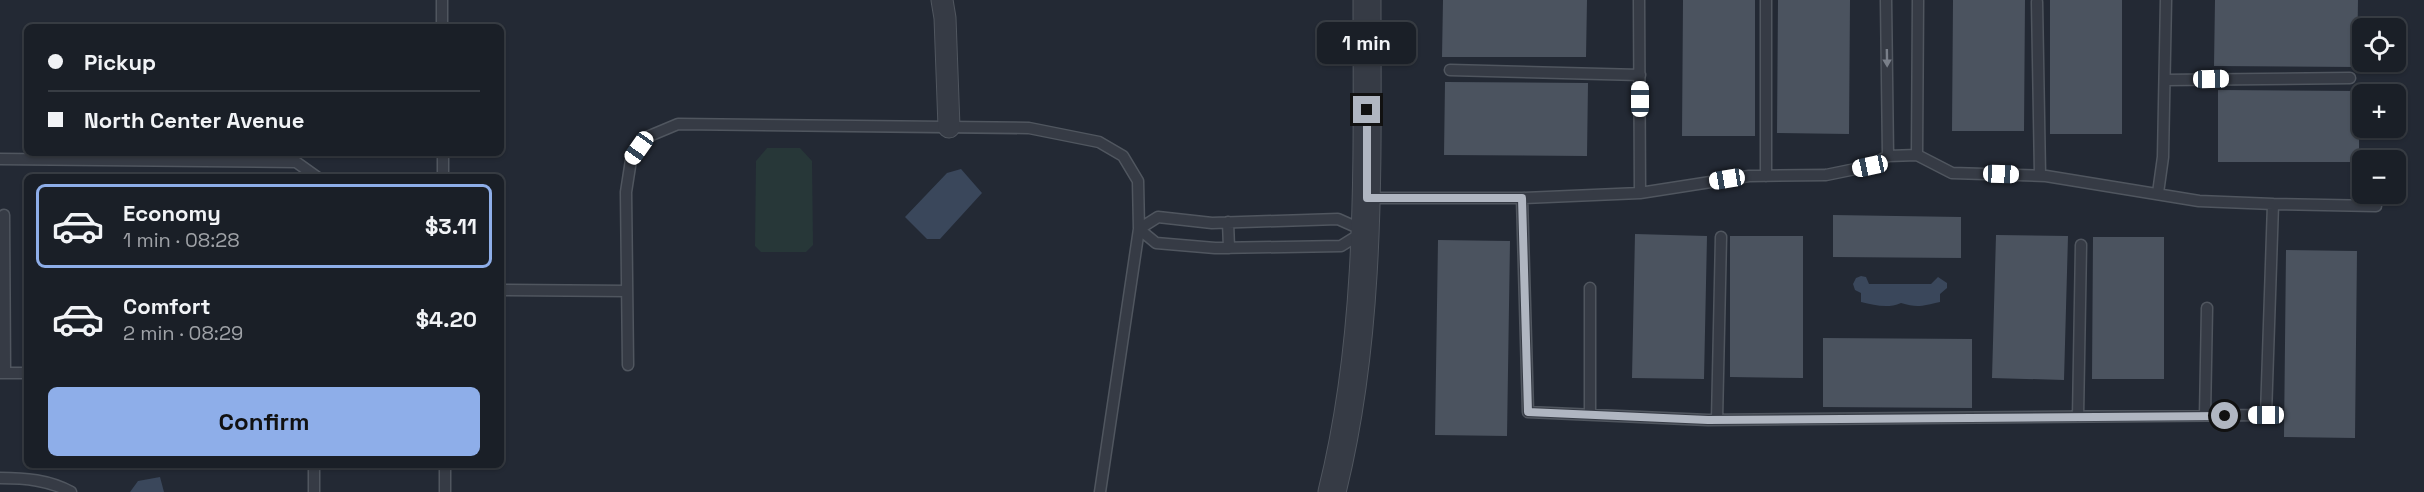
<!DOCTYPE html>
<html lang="en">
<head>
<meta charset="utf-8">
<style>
	:root { --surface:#1a1f27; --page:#272c33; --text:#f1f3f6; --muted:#9fa2a7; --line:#383d44; --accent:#8eaee9 }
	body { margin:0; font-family:"Space Grotesk",sans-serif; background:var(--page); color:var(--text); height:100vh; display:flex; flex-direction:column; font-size:22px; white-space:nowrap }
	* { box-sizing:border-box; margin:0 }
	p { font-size:20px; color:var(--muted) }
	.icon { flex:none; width:33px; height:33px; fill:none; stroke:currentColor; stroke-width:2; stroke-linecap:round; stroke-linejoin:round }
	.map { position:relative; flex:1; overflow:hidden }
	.drawer { position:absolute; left:24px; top:174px; width:480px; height:294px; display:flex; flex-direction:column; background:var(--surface); border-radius:9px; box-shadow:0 2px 4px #0004,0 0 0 2px var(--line) }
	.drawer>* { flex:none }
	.hud { position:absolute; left:24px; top:24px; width:480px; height:132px; border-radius:9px; box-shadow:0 2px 4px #0004,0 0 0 2px var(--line); display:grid; align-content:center; height:132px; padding:0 24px; background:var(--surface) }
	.fabs { position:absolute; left:2352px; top:18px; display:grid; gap:12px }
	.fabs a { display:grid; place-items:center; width:54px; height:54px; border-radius:9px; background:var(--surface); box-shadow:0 2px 4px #0004,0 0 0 2px var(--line); font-size:30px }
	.end { position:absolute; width:27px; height:27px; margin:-14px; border:8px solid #b0b6c1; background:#111; box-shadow:0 0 0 3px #111 }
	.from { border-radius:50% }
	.bubble { position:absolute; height:42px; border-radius:9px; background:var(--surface); box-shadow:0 2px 4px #0004,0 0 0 2px var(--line); font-size:20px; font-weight:700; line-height:42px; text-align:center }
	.car { position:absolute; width:18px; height:36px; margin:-18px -9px; border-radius:8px; box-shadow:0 0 4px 2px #0007; background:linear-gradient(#fff 24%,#345 0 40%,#fff 0 76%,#345 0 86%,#fff 0) }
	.hud b { display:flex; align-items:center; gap:21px; height:57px; font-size:22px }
	.hud b+b { border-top:2px solid var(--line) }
	.hud i { width:15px; height:15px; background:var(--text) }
	ul { padding:10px 0 0; list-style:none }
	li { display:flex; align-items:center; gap:18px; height:84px; margin:0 12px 9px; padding:0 12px; border:3px solid transparent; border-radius:9px }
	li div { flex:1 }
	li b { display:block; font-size:22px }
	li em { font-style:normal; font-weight:700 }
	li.current { border-color:var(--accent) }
	li>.icon { width:54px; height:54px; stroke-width:1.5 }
	.button { display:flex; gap:12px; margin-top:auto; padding:12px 24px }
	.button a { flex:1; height:69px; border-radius:9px; background:var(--accent); color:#111; font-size:24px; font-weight:700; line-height:69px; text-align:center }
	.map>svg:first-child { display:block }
</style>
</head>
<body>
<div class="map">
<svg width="2424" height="492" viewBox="0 0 2424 492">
	<rect width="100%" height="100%" fill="#232934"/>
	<path fill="#273738" d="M767,148H800L812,161L813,245L806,252H761L755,246L756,161Z"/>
	<path fill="#3a475b" d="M961,169L982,193L940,239H927L905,217L947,173Z
		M1861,276L1866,277L1869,284H1931L1938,277L1947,283V288L1940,294V302C1923,306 1917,308 1901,303C1887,309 1875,305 1861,302V293L1855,290L1853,284L1856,278Z
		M160,477L164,492H130L138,481Z"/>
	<path fill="#4b535f" d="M1443,0H1587L1586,57H1442Z
		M1683,0H1755V136H1682Z
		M1778,0H1850L1849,134L1777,133Z
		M1953,0H2025L2024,131H1952Z
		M2050,0H2122V134H2050Z
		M2215,0H2358L2357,67L2214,66Z
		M1445,82L1588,83L1587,156L1444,155Z
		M2218,90L2359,91V162H2218Z
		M1833,215L1961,217V258L1833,257Z
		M1635,234L1707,236L1704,379L1632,378Z
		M1996,235L2068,236L2064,380L1992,378Z
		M1730,236H1803V378L1730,377Z
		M2093,237H2164V379H2092Z
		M1438,240L1510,241L1507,436L1435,435Z
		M2286,250L2357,251L2355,438L2284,437Z
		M1823,338L1972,339V408L1823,407Z"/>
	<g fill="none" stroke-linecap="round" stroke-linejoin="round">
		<g stroke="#50565f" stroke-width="13">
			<path id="service" d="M442,0V27
				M1639,0L1640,193
				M1766,0V176
				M1886,0L1888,156
				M2037,2L2040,175
				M1450,70L1640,75
				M2165,80L2350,78
				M443,153V177
				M1917,155L1918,0
				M0,159L296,162L317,177
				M2158,193L2163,157L2166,0
				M1367,198H1522L1640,193L1749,176L1826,175L1870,166L1888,156L1917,155L1952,173L2046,176L2199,201L2273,204L2266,415L1708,420L1528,412L1522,198
				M2273,204L2376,206
				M4,215L5,373
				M1158,217L1212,223L1338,219L1365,231L1341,246L1215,248L1156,243L1139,229Z
				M1228,222L1229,248
				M1590,288V415
				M501,290L627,291
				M628,365L626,192L631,160L647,137L678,124L1029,128L1099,142L1123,156L1138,181L1139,229L1100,492
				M0,373H27
				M2205,416L2207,308
				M2078,417L2081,245
				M1717,420L1721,237
				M314,465V492
				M445,465V492
				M0,478C25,478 49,480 71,492"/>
		</g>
		<g stroke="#50565f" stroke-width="23">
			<path id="minor" d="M942,0L945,18L949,127"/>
		</g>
		<g stroke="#50565f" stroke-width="29">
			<path id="tertiary" d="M1332,492C1372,331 1367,165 1367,0"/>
		</g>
		<use href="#service" stroke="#363b45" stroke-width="10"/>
		<use href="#minor" stroke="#363b45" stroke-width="21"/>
		<use href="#tertiary" stroke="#363b45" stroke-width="27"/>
	</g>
	<defs><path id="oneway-solid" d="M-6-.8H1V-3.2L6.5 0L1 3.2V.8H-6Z" transform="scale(1.5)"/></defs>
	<use fill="#797f89" href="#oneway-solid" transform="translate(1887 58) rotate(89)"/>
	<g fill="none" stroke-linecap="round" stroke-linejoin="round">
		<path stroke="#b0b6c1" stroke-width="8" d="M1367,110V198H1522L1528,412L1708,420L2225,416"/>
	</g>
</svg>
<div class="fabs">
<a><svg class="icon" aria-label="locate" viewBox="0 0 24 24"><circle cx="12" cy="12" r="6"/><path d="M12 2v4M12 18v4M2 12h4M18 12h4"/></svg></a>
<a>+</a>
<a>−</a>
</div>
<i class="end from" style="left:2225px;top:416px"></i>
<i class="end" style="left:1367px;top:110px"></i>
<div class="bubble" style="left:1317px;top:22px;width:99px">1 min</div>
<i class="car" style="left:2211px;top:79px;rotate:89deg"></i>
<i class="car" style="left:1640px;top:99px;rotate:0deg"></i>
<i class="car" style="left:639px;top:148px;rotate:215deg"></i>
<i class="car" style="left:1870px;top:166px;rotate:258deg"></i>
<i class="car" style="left:2001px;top:174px;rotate:92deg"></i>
<i class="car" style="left:1727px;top:179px;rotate:261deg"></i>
<i class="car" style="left:2266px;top:415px;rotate:270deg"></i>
<div class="hud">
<b><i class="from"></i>Pickup</b>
<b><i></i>North Center Avenue</b>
</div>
<section class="drawer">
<ul>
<li class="current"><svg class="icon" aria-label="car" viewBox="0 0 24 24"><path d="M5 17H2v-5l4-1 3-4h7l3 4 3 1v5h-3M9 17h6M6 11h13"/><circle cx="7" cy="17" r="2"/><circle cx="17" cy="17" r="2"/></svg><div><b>Economy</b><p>1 min · 08:28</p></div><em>$3.11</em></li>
<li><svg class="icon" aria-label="car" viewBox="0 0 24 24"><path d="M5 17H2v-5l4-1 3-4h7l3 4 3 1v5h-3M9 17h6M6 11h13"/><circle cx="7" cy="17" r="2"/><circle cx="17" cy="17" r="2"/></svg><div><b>Comfort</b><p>2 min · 08:29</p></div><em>$4.20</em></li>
</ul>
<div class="button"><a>Confirm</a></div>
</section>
</div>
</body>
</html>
